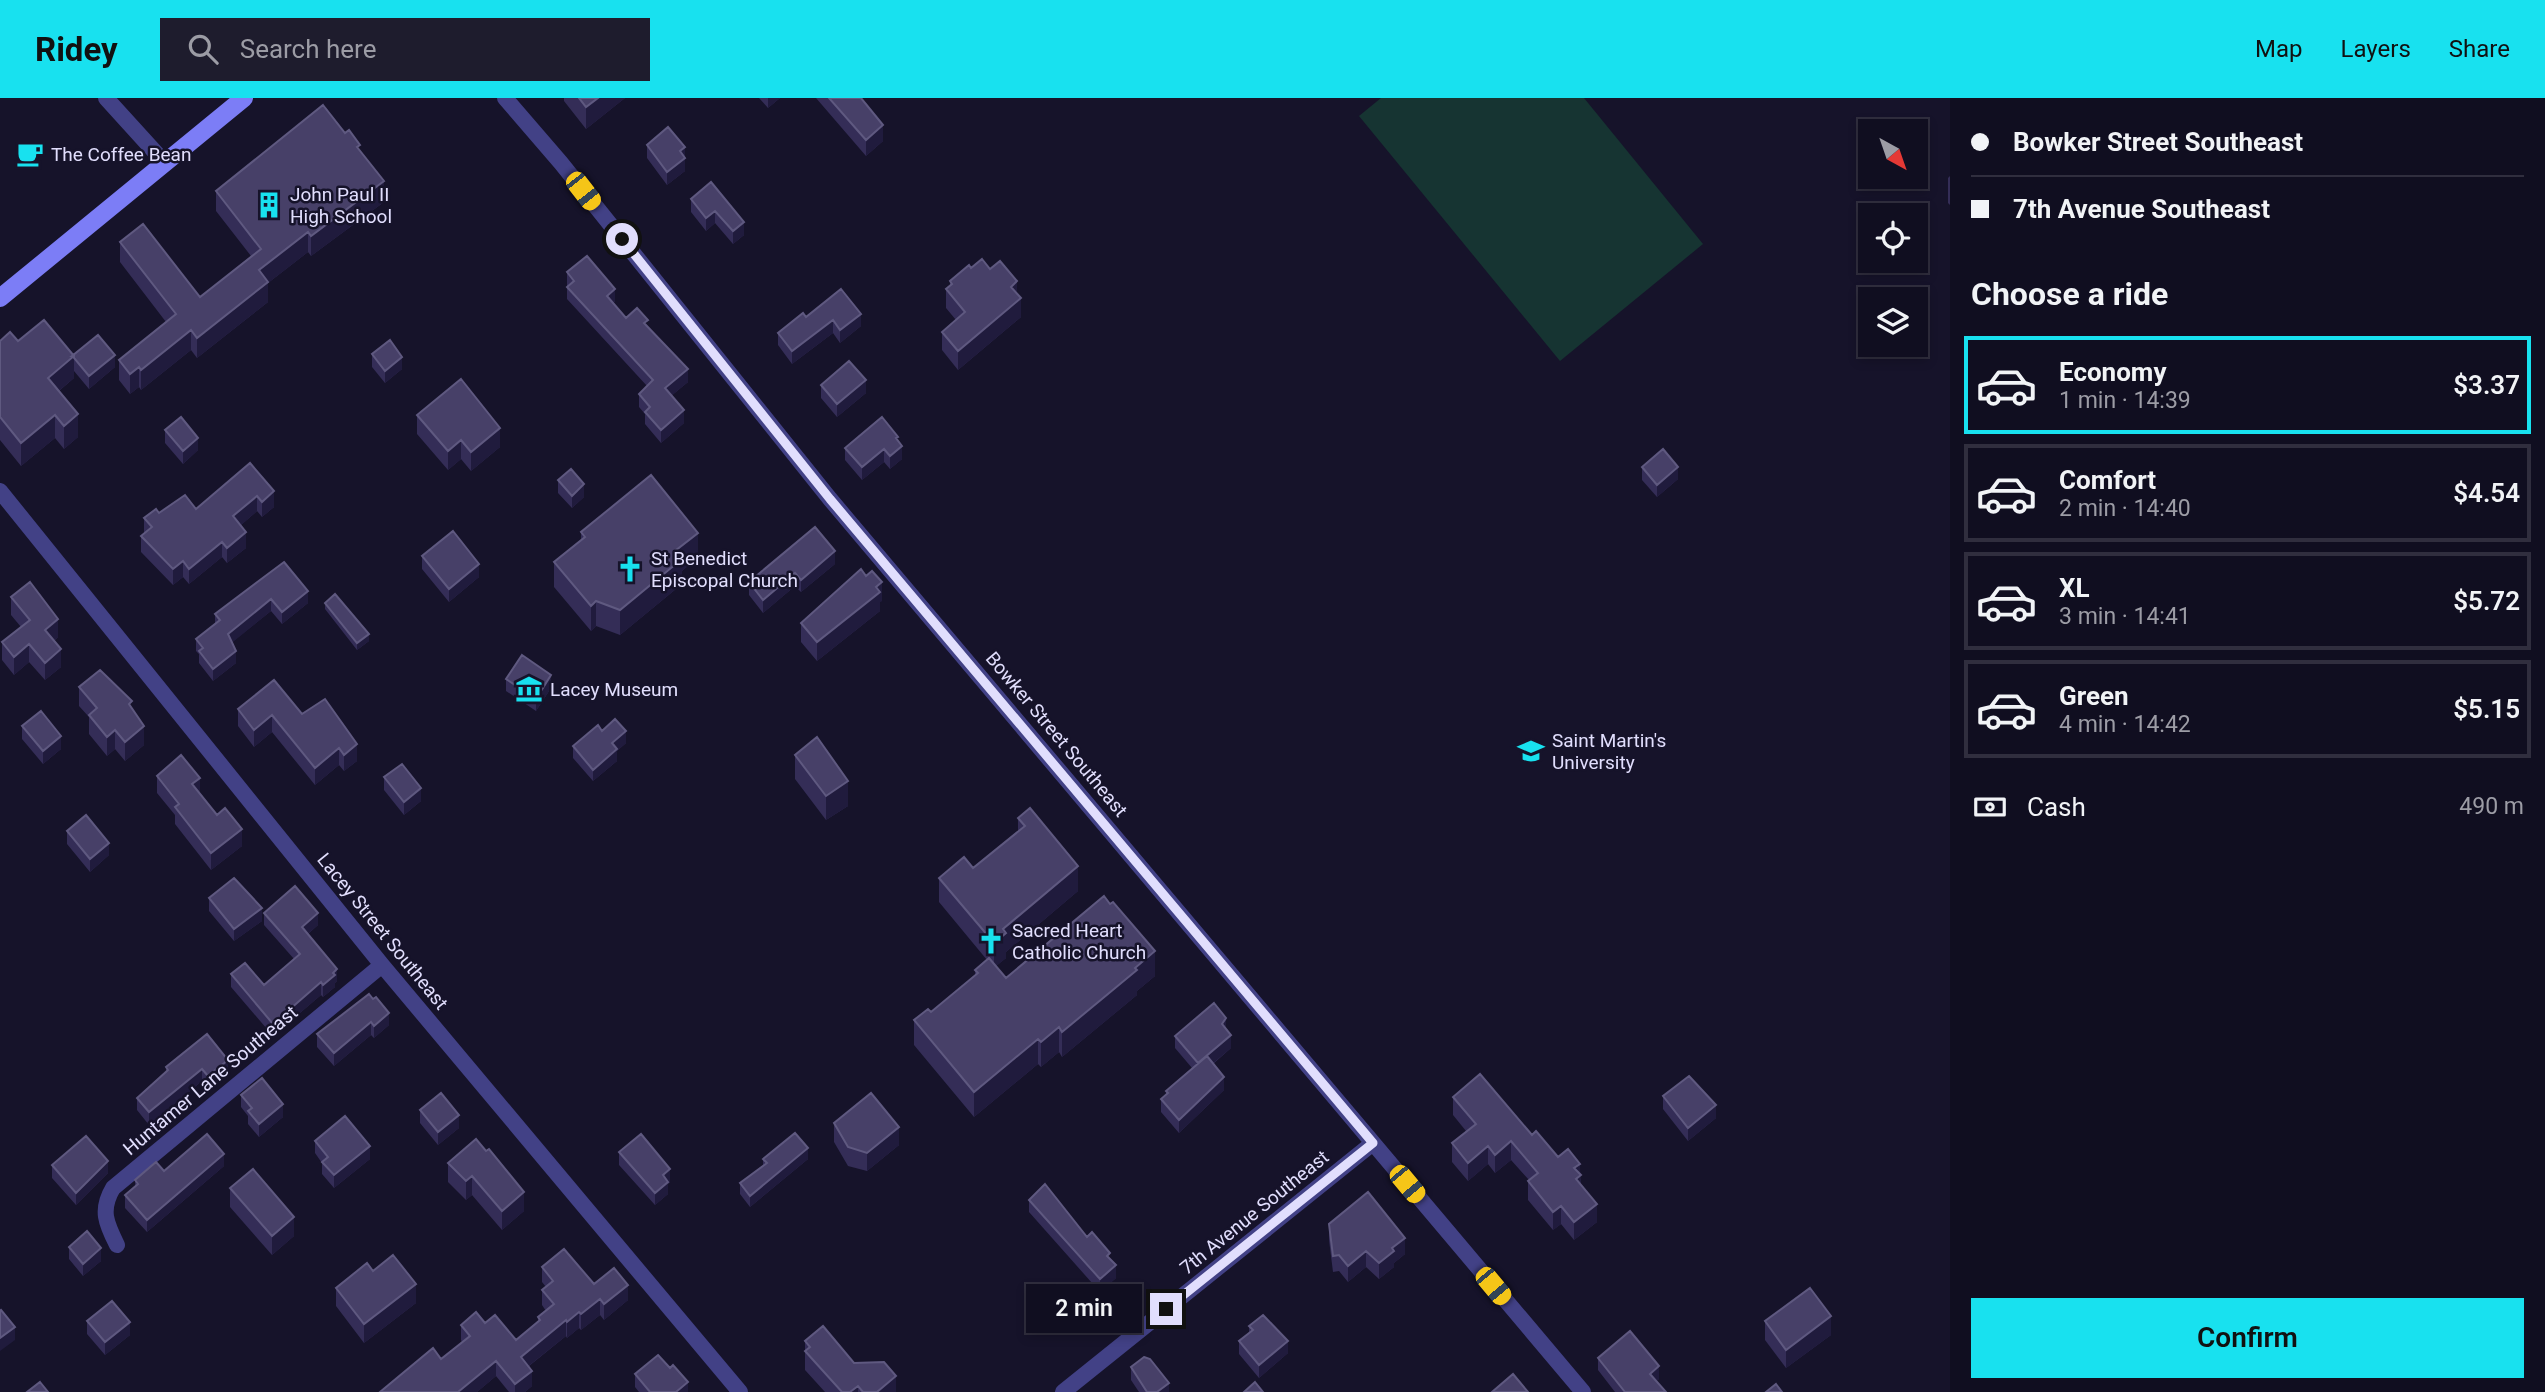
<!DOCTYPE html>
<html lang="en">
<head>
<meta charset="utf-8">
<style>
	:root { --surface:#100e20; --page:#1e1c2d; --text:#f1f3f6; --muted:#9c9ca5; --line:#302e3e; --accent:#18e1ef }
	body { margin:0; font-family:Roboto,sans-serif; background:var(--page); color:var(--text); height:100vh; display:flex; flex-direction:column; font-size:26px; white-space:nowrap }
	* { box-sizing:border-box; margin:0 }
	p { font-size:23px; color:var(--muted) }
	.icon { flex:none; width:38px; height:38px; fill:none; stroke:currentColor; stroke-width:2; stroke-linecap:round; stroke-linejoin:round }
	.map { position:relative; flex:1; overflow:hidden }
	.drawer { display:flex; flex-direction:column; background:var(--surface); width:595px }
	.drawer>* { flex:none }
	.guide { display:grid; align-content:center; height:154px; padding:0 21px; background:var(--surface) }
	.needle { width:46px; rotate:140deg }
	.fabs { position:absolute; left:1858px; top:21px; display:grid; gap:14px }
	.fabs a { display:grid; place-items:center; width:70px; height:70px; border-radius:0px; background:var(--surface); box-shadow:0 4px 10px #0003,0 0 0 2px var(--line); font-size:35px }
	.end { position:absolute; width:32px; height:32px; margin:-16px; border:9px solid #e1defd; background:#111; box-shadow:0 0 0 4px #111 }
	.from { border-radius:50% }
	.bubble { position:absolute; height:49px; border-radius:0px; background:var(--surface); box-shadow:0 4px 10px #0003,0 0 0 2px var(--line); font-size:23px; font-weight:600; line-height:49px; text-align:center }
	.car { position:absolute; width:21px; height:42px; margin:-21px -10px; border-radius:9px; box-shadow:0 0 5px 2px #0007; background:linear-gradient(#f5c518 24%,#345 0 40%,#f5c518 0 76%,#345 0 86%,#f5c518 0) }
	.guide b { display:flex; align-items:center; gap:24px; height:66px; font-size:26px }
	.guide b+b { border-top:2px solid var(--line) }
	.guide i { width:18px; height:18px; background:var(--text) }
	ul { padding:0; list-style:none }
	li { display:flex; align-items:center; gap:21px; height:98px; margin:0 14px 10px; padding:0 7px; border:4px solid var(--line); border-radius:0px }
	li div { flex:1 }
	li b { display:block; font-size:26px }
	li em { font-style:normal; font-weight:600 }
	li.current { border-color:var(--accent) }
	li>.icon { width:63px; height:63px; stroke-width:1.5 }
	h2 { padding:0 21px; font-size:32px; line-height:84px }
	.pay { display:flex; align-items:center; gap:18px; height:77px; padding:0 21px; font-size:26px }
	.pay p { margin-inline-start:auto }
	.cta { display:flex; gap:14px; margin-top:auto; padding:14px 21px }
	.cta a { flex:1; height:80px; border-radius:0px; background:var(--accent); color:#111; font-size:28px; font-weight:600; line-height:80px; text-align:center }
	header { display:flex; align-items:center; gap:42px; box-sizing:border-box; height:98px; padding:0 35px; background:var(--accent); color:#111 }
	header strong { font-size:33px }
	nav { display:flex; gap:38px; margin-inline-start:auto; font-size:24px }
	.search { width:490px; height:63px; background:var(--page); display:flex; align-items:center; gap:18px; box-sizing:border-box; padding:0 24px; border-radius:0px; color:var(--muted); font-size:26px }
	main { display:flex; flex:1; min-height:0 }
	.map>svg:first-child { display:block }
</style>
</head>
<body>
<header>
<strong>Ridey</strong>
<div class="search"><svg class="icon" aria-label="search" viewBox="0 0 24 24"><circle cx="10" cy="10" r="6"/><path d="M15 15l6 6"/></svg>Search here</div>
<nav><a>Map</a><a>Layers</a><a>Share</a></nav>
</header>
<main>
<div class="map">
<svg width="1950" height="1294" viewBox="0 0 1950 1294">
	<rect width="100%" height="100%" fill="#16132a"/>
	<path fill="#163432" d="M1381,0H1584L1703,146L1560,263L1359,18Z"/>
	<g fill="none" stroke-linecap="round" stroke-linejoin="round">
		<path stroke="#424186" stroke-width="16" d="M106,0L165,65
			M505,0L561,65L830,401L1583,1294
			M0,393L382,867L740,1294
			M117,1147C106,1125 100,1112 113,1090L382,867
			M1063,1294L1373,1045"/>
		<path stroke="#7c7df6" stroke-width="18" d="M0,200L244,0"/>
	</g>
	<path fill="#342d57" d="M564,0H625L586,31L564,3Z
		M759,0H780L768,10Z
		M816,0H861L883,43L866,58Z
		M345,35L360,53L384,104L311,158L308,154L268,185V204L197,260L191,252L141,292L139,289L130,296L119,282V262L166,224L120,164V144L200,199L251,158L216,113V93Z
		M647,47L685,59V73L667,87L647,60Z
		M1950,78V107L1948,105V80Z
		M711,84L744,137L733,146L715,125L706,133L691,114V101Z
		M971,170L990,171L1017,196L1021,219L958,272L942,252V234L956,222L946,210V191L950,188V183Z
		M567,174L615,203L613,205L626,220L648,229L688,284L671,298L684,325L661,345L645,326V316L639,309V296L647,288L567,201Z
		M841,191L861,228L840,245L833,235L792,266L778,247V235L806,219Z
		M0,243H18L74,257L115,269L89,291L74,273V280L59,293L78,339L64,351L55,340L21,368L0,342Z
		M372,256L402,271L385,285L372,269Z
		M821,287L866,295L837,319L821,300Z
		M417,317L500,349L471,373L461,361L448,372L417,336Z
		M165,332L198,352L183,366L165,345Z
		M898,343L902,361L890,371L884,364L862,382L845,362V350Z
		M250,365L274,409L262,419L257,413L241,427L246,450L227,465L222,459L189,486L183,479L173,487L141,454V438L144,435V420L159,415L196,411Z
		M1642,369L1678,381L1657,399L1642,382Z
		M558,382L584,399L572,410L558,395Z
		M581,434L698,459L682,473V486L620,537L596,528L591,533L554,489V464L581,442Z
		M422,458L479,479L449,504L422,471Z
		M284,464L308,505L282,526L271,513L232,544L236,565L213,583L199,565V556L196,553V541L215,526V516Z
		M835,466L801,494L795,488L763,515L749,497V484Z
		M11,499L58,539L54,543L61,569L45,582L29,564L14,577L2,562V544L21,529L11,517Z
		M882,503L880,504V513L817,563L801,544V525Z
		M325,505L369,543L357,552L325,511Z
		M506,581L551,590L536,613L506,593Z
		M79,589L132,611L144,647L125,663L115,651L107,658L89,636V619L79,608Z
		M238,611L302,616L357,663L344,673L339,667L315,687L272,634L254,649L238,628Z
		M22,628L61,651L43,666L22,641Z
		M602,633L626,645L617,653V663L593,683L573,660V648Z
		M795,657L848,708L826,722L795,681Z
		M157,678L200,695L242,748L211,772L175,726V717L157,695Z
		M384,679L421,703L404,717L384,692Z
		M1018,720L1078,793L1006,854V860L996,868L1006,880L1155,878L1137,893V897L1062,959L1059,954L1041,969L1038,966L974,1019L914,947V922L931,914L975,877V872L987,862L939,804V780L973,770L1018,733Z
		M67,733L109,757L90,774L67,746Z
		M209,800L262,823L234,843L209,813Z
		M264,815L318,827L308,836L337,883L335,885V889L323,899L321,897L273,938L231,889V876L264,887L294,861L264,827Z
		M369,896L389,927L374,940L371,937L334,968L317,949V936Z
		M1226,931L1231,950L1213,966L1224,992L1179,1035L1161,1014V1001L1166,997V993L1192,970L1175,950V938Z
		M207,936L228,975L208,991L202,983L149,1027L137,1012V1000L166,974V969Z
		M241,997L283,1019L259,1039L248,1026V1018L241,1009Z
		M1663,998L1716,1020L1688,1043L1663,1011Z
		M1453,999L1532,1037L1580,1077L1581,1086L1597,1124L1574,1142L1561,1126L1553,1132L1528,1102V1083L1529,1082L1511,1062L1495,1075L1488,1066L1468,1083L1452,1064V1045L1466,1033L1453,1017Z
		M420,1012L459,1030L438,1047L420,1025Z
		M834,1025L899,1047L867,1073L848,1068L834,1044Z
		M315,1043L370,1061L334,1090L322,1076V1065L315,1055Z
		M486,1053L524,1113L502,1132L472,1097L466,1102L448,1084V1065Z
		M619,1054L670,1084L668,1086V1096L655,1107L619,1067Z
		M763,1061H808L750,1109L740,1096V1085L763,1068Z
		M52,1067L108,1075L76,1107L52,1080Z
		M224,1068L147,1134L125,1110V1097L135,1089V1082L164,1073Z
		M230,1090L294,1138L272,1157L230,1109Z
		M1029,1102L1087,1139L1110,1161L1116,1180L1100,1194L1029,1114Z
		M1329,1126L1405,1156L1394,1165V1169L1379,1181L1366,1169L1348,1184L1339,1173L1333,1174L1329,1142Z
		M69,1149L101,1163L83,1178L69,1161Z
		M542,1169L594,1186L628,1202L604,1222L600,1217L581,1232L579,1230L567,1240L566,1238L529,1268L532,1288L525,1294H509L496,1278L477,1294H380L441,1261L462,1244L461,1242V1227L485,1225L516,1242L538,1224V1219L546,1213L542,1207V1192L546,1189L542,1184Z
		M373,1173L416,1205L364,1245L336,1208V1190Z
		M87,1223L130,1237L105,1257L87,1236Z
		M1765,1223L1831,1237L1786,1270L1765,1242Z
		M1249,1228L1288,1255L1259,1280L1239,1256V1243L1249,1235Z
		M805,1243L854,1265L896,1294H825L805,1272Z
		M1598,1260L1659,1281L1656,1283L1666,1294H1615L1598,1272Z
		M1131,1269L1169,1294H1139L1131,1282Z
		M635,1276L688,1294H639L635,1289Z"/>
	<path fill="#201b3d" d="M598,0H625L586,31V9Z
		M768,0H780L768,10Z
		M883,27V43L866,58V42Z
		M685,49V73L667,87V74L680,53Z
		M384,83V104L311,158V138Z
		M715,113V125L706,133V120Z
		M744,124V137L733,146V133Z
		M308,134V154L268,185V204L197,260V240L259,172Z
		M1017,183V202L1011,189Z
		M615,191V203L607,210V198Z
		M1021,200V219L958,272V253Z
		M861,216V228L840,245V232Z
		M833,222V235L792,266V253Z
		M191,232V252L141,292V272Z
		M115,257V269L89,291V278Z
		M74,258V280L48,302V280Z
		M402,259V271L385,285V273Z
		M139,269V289L130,296V276Z
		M688,271V284L665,303V290Z
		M866,282V295L837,319V306Z
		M684,312V325L661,345V332Z
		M78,316V339L64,351V328Z
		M55,317V340L21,368V345Z
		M500,330V349L471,373V354Z
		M898,339V351L902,348V361L890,371V358L896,340Z
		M198,340V352L183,366V353Z
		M461,342V361L448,372V353Z
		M884,351V364L862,382V369Z
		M1678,369V381L1657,399V387Z
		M584,386V399L572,410V398Z
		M274,393V409L262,419V404Z
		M257,398V413L233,434V418Z
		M246,434V450L227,465V450Z
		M698,435V459L682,473V486L620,537V512L675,453Z
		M222,444V459L189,486V471Z
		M835,453V466L801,494V482Z
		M183,463V479L173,487V471Z
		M479,466V479L449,504V491Z
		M795,475V488L763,515V502Z
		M882,484V503L880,504V513L817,563V544Z
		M308,493V505L282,526V514Z
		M271,501V513L228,548V536Z
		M596,503V528L591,533V508Z
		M58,521V539L45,550V532Z
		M369,536V543L357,552V545Z
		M29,546V564L14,577V559Z
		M61,551V569L45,582V565Z
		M236,553V565L213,583V571Z
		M551,577V590L536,613V601Z
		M272,617V634L254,649V632Z
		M144,628V647L125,663V644Z
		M115,632V651L107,658V639Z
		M626,633V645L617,653V663L593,683V672L612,645Z
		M61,638V651L43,666V653Z
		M357,646V663L344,673V657Z
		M339,650V667L315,687V670Z
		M200,680V697L192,686Z
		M848,683V708L826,722V698Z
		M421,690V703L404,717V704Z
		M242,731V748L211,772V755Z
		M109,745V757L90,774V761Z
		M1078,768V793L1006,854V860L994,870V845L1003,831Z
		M262,810V823L234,843V831Z
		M318,815V827L302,841V829Z
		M1155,853V878L1137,893V897L1062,959V934Z
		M337,871V883L335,885V889L323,899V887Z
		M321,884V897L273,938V926Z
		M389,915V927L374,940V928Z
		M1226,920V933L1222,926Z
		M371,924V937L334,968V955Z
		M1059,929V954L1041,969V944Z
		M1231,937V950L1198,978V965Z
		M1038,941V966L974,1019V994Z
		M228,962V975L208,991V978Z
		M202,971V983L149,1027V1014Z
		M1224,979V992L1179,1035V1022Z
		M283,1006V1019L259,1039V1026Z
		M1716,1007V1020L1688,1043V1030Z
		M459,1017V1030L438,1047V1034Z
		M899,1029V1047L867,1073V1055Z
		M1511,1043V1062L1495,1075V1057Z
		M370,1048V1061L334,1090V1077Z
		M1488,1048V1066L1468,1083V1065Z
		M808,1050V1061L750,1109V1098Z
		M224,1056V1068L147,1134V1122Z
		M108,1063V1075L76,1107V1095Z
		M1580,1066L1581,1096L1576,1099L1574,1070Z
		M670,1071V1084L668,1086V1096L655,1107V1095L663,1077Z
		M472,1078V1097L466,1102V1083Z
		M524,1094V1113L502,1132V1113Z
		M1597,1106V1124L1574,1142V1124Z
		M1561,1108V1126L1553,1132V1114Z
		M294,1119V1138L272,1157V1138Z
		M1405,1140V1156L1394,1165V1169L1379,1181V1165L1392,1150Z
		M101,1150V1163L83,1178V1166Z
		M1366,1153V1169L1348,1184V1168Z
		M1116,1167V1180L1100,1194V1181Z
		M416,1186V1205L364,1245V1226Z
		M628,1187V1202L604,1222V1206Z
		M600,1201V1217L581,1232V1216Z
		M579,1214V1230L567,1240V1224Z
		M1831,1218V1237L1786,1270V1252Z
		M566,1222V1238L521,1274V1259Z
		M130,1224V1237L105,1257V1244Z
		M15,1229V1242L0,1253V1240Z
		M1288,1243V1255L1259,1280V1267Z
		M496,1263V1278L477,1294H458Z
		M1659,1268V1281L1650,1288V1276Z
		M532,1273V1288L525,1294H515V1286Z
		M896,1278V1294H877Z
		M688,1284V1294H676Z
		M1169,1285V1294H1157Z
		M858,1288V1294H850Z"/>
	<path fill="#474068" stroke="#5f5980" stroke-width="2" d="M579,0H598L586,9Z
		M829,0H861L883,27L866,42Z
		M323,7L345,35L349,32L360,47L357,49L384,83L311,138L308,134L259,172L268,184L197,240L191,232L141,272L139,269L130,276L119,262L176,216L120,144L143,126L200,199L261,151L216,93Z
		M668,29L685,49L680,53L685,60L667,74L647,47Z
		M711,84L744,124L733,133L715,113L706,120L691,101Z
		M587,158L615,191L607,198L626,220L637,210L648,222L644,225L688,271L665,290L684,312L661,332L645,314L650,309L639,296L653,282L567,189L574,183L567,174Z
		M982,161L990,171L1000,163L1017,183L1011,189L1021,200L958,253L942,234L965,214L946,191L952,186L950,183L969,167L971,170Z
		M841,191L861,216L840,232L833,222L792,253L778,235L803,215L806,219Z
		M44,222L74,258L48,280L78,316L64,328L55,317L21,345L0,319V243L10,234L18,243Z
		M98,237L115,257L89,278L74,260V258H72Z
		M390,242L402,259L385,273L372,256Z
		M849,263L866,282L837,306L821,287Z
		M461,281L500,330L471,354L461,342L448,353L417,317Z
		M181,319L198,340L183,353L165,332Z
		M882,319L898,339L896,340L902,348L890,358L884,351L862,369L845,350Z
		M1663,351L1678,369L1657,387L1642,369Z
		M250,365L274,393L262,404L257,398L233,418L246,434L227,450L222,444L189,471L183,463L173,471L141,438L152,429L144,420L156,411L159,415L185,397L196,411Z
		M571,371L584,386L572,398L558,382Z
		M651,377L698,435L675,453L682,461L620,512L596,503L591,508L554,464L585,439L581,434Z
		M815,429L835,453L801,482L795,475L763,502L749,484Z
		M453,433L479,466L449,491L422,458Z
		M284,464L308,493L282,514L271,501L228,536L236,553L213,571L199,553L203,550L196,541L220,522L215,516Z
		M861,471L866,478L872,473L882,484L876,489L880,494L817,544L801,525Z
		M30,484L58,521L45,532L61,551L45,565L29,546L14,559L2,544L30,522L11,499Z
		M335,496L369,536L357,545L325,505Z
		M522,557L551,577L536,601L506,581Z
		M100,572L132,603L129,606L144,628L125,644L115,632L107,639L89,617L97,610L79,589Z
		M274,582L302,616L325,601L357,646L344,657L339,650L315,670L272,617L254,632L238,611Z
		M41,613L61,638L43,653L22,628Z
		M615,621L626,633L612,645L617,651L593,672L573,648L598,627L602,633Z
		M817,639L848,683L826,698L795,657Z
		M181,657L200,680L192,686L217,717L225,710L242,731L211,755L175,709L179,706L157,678Z
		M402,666L421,690L404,704L384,679Z
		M1030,710L1078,768L1003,831L1006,835L994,845L939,780L964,759L973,770L1025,728L1018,720Z
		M86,717L109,745L90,761L67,733Z
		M234,780L262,810L234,831L209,800Z
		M295,788L318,815L302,829L337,871L333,875L335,877L323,887L321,884L273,926L231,876L245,865L264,887L300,856L264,815Z
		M1104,798L1110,806L1113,804L1155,853L1135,870L1137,872L1062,934L1059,929L1041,944L1038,941L974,994L914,922L928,911L931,914L978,875L975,872L989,860L1006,880Z
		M369,896L373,901L376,899L389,915L374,928L371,924L334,955L317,936Z
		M1214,905L1226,920L1222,926L1231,937L1198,965L1175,938Z
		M207,936L228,962L208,978L202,971L149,1014L137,1000L168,972L166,969Z
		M1207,958L1224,979L1179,1022L1161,1001L1168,995L1166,993Z
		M1480,976L1532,1037L1536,1033L1558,1059L1568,1051L1580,1066L1574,1070L1581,1077L1576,1081L1597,1106L1574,1124L1561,1108L1553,1114L1528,1083L1538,1075L1511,1043L1495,1057L1488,1048L1468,1065L1452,1045L1476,1026L1453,999Z
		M1689,978L1716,1007L1688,1030L1663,998Z
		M262,980L283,1006L259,1026L248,1013L252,1010L241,997Z
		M441,995L459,1017L438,1034L420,1012Z
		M871,995L899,1029L867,1055L848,1049L834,1025Z
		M345,1018L370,1048L334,1077L322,1064L328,1059L315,1043Z
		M795,1035L808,1050L750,1098L740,1085L767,1065L763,1061Z
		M207,1036L224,1056L147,1122L125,1097L138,1086L135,1082L156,1064L164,1073Z
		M641,1036L670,1071L663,1077L668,1084L655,1095L619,1054Z
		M86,1038L108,1063L76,1095L52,1067Z
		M476,1041L486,1053L489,1051L524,1094L502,1113L472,1078L466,1083L448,1065Z
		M253,1071L294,1119L272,1138L230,1090Z
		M1045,1086L1087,1139L1092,1134L1110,1155L1107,1158L1116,1167L1100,1181L1029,1102Z
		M1368,1094L1405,1140L1392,1150L1394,1153L1379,1165L1366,1153L1348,1168L1339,1157L1333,1158L1329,1126Z
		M87,1133L101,1150L83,1166L69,1149Z
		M564,1151L594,1186L614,1170L628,1187L604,1206L600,1201L581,1216L579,1214L567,1224L566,1222L521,1259L532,1273L515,1286L496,1263L458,1294H380L433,1250L441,1261L470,1238L461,1227L476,1214L485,1225L495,1217L516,1242L540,1222L538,1219L554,1206L542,1192L553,1183L542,1169Z
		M393,1157L416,1186L364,1226L336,1190L367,1165L373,1173Z
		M1810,1190L1831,1218L1786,1252L1765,1223Z
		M112,1203L130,1224L105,1244L87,1223Z
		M1,1212L15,1229L0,1240V1213Z
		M1263,1217L1288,1243L1259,1267L1239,1243L1253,1232L1249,1228Z
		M823,1228L854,1265L884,1264L896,1278L877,1294H863L858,1288L850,1294H842L805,1253L810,1249L805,1243Z
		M1630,1233L1659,1268L1650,1276L1666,1294H1625L1598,1260Z
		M658,1257L670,1270L673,1267L688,1284L676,1294H650L635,1276Z
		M1144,1259L1150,1261L1169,1285L1157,1294H1147L1131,1269Z
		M1513,1276L1528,1294H1492Z
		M40,1284L48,1294H27Z
		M1255,1284L1263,1294H1244Z
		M1776,1286L1782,1294H1766Z"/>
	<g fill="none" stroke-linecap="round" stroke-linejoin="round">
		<path stroke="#e1defd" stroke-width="9" d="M622,141L830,401L1373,1045L1166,1211"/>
	</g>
	<defs>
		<g id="cafe-bare" transform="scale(2.1)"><path d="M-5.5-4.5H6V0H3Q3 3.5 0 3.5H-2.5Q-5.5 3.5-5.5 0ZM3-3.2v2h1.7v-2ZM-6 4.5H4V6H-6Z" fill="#18e1ef" stroke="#16132a" stroke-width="2.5" paint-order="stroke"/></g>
		<g id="building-bare" transform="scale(2.1)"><path d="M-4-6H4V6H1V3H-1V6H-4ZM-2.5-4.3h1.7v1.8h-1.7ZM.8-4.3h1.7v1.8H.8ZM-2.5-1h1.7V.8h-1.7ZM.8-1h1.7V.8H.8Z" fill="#18e1ef" stroke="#16132a" stroke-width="2.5" paint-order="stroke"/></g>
		<g id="church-bare" transform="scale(2.1)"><path d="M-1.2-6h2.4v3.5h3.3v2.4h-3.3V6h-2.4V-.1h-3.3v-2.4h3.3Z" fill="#18e1ef" stroke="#16132a" stroke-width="2.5" paint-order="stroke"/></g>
		<g id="museum-bare" transform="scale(2.1)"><path d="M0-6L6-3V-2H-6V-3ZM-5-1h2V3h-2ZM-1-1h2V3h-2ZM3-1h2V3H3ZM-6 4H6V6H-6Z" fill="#18e1ef" stroke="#16132a" stroke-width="2.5" paint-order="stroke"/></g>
		<g id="university-bare" transform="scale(2.1)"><path d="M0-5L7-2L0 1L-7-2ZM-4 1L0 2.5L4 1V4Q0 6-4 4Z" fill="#18e1ef" stroke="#16132a" stroke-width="2.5" paint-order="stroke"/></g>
	</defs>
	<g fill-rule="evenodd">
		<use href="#cafe-bare" x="30" y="56"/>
		<use href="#building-bare" x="269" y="107"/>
		<use href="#church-bare" x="630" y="471"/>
		<use href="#museum-bare" x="529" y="591"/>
		<use href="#university-bare" x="1531" y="653"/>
		<use href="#church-bare" x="991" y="843"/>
	</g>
	<g text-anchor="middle" stroke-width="5" stroke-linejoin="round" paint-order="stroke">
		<g font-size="19" fill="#e1defd" stroke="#16132a" text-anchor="start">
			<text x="51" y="63">The Coffee Bean</text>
			<text x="290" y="103">John Paul II<tspan x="290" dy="22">High School</tspan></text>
			<text x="651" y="467">St Benedict<tspan x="651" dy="22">Episcopal Church</tspan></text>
			<text x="550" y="598">Lacey Museum</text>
			<text x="1552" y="649">Saint Martin's<tspan x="1552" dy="22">University</tspan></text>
			<text x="1012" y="839">Sacred Heart<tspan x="1012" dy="22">Catholic Church</tspan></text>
		</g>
		<g font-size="19" fill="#e1defd" stroke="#16132a">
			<text transform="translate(1057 636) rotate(50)" y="7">Bowker Street Southeast</text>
			<text transform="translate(383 833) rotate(51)" y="7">Lacey Street Southeast</text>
			<text transform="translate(210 982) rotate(-40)" y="7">Huntamer Lane Southeast</text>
			<text transform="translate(1254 1114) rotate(-39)" y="7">7th Avenue Southeast</text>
		</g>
	</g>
</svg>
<div class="fabs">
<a><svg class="needle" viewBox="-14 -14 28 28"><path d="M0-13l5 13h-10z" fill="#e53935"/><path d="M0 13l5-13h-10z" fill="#9c9ca5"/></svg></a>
<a><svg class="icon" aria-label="locate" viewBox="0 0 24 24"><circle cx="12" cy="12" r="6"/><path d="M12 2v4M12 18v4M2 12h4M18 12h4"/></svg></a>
<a><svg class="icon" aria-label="layers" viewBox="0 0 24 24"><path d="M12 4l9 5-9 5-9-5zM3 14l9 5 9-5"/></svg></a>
</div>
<i class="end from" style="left:622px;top:141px"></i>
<i class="end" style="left:1166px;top:1211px"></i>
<div class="bubble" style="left:1026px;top:1186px;width:116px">2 min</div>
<i class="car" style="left:583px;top:93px;rotate:142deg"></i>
<i class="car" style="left:1407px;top:1086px;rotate:140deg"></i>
<i class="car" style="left:1493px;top:1188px;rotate:140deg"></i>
</div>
<section class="drawer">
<div class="guide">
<b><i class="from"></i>Bowker Street Southeast</b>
<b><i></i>7th Avenue Southeast</b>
</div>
<h2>Choose a ride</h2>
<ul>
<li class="current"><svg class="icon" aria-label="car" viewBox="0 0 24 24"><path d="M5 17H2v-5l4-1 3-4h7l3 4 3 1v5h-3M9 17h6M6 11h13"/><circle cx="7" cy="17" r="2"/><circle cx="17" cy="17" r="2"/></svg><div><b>Economy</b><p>1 min · 14:39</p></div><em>$3.37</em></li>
<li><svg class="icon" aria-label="car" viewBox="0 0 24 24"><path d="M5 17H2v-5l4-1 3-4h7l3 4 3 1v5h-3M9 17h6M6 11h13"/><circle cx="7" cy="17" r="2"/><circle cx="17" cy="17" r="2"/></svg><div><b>Comfort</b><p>2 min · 14:40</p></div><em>$4.54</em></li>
<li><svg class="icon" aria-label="car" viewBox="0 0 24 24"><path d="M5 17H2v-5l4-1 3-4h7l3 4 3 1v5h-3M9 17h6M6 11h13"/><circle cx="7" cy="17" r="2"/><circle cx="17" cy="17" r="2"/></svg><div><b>XL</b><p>3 min · 14:41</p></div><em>$5.72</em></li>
<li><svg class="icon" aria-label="car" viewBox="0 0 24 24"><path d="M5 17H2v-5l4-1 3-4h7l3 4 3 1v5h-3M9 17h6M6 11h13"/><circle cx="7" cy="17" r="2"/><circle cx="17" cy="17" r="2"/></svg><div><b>Green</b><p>4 min · 14:42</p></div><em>$5.15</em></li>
</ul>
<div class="pay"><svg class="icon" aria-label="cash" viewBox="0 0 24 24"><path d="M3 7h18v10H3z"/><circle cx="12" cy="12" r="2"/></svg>Cash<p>490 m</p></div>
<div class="cta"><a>Confirm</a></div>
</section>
</main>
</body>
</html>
